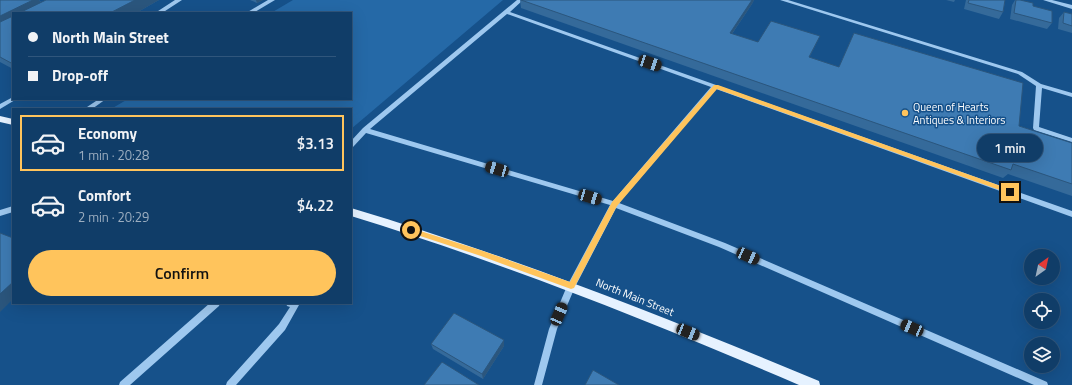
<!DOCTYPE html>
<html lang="en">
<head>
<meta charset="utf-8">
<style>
	:root { --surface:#103d68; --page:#1e4871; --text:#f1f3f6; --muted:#9caec0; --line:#30567c; --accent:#ffc45c }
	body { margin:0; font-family:"Titillium Web",sans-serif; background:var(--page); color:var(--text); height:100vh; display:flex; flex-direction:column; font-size:15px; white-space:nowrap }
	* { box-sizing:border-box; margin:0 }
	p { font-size:13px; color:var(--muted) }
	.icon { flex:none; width:22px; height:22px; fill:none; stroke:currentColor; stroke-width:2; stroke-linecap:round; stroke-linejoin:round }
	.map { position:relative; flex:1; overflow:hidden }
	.sheet { position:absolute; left:12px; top:108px; width:340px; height:196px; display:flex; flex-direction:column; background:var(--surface); border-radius:0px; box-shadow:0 4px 16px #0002,0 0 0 1px var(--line) }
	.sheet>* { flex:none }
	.hud { position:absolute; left:12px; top:12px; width:340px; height:88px; border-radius:0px; box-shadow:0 4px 16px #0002,0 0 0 1px var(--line); display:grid; align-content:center; height:88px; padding:0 16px; background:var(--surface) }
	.needle { width:26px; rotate:33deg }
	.tools { position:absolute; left:1024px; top:249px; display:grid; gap:8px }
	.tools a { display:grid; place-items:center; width:36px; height:36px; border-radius:50%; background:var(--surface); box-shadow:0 4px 16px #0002,0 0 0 1px var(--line); font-size:20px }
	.end { position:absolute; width:18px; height:18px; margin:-9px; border:5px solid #ffc45c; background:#111; box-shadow:0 0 0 2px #111 }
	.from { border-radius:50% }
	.bubble { position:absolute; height:28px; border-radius:14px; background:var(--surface); box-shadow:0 4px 16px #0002,0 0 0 1px var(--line); font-size:13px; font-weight:600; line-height:28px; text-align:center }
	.car { position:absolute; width:12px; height:24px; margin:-12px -6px; border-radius:5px; box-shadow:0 0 3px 1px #0007; background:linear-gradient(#222 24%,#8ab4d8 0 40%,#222 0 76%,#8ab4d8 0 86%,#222 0) }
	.hud b { display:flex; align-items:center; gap:14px; height:38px; font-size:15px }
	.hud b+b { border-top:1px solid var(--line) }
	.hud i { width:10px; height:10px; background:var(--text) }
	ul { padding:7px 0 0; list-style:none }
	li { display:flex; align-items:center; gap:12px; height:56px; margin:0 8px 6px; padding:0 8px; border:2px solid transparent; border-radius:0px }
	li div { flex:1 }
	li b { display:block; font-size:15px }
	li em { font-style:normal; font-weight:600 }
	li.on { border-color:var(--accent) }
	li>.icon { width:36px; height:36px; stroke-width:1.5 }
	.primary-button { display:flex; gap:8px; margin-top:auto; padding:8px 16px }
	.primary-button a { flex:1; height:46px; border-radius:24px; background:var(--accent); color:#111; font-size:16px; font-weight:600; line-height:46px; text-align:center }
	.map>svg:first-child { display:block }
</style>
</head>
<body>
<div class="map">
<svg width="1072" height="385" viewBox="0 0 1072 385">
	<rect width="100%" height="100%" fill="#16518a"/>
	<path fill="#2569a7" d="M293,0H503L351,129V109H111L128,99H351V13H271Z"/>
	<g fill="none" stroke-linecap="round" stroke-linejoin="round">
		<path fill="#9ec8ef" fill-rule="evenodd" d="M175,0H182L162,13H155Z
			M268,0H275L253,13H246Z
			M517,0H523L510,12L1072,211V217L716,89L619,203L725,243L1047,382L1048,385H1034L719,247L616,208L575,287L557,329L542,385H534L549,329L567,286L610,205L366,133L353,147H351V141L363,128ZM507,14L711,87L613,201L370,129Z
			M780,0H788L1022,72L1041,84L1072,93V97L1042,88L1039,127L1072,138V142L1034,130L1033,128L1036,86L1018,74Z
			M1043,0H1052L1072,5V9Z
			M13,97V99H16L15,100L0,109V104Z
			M99,99H106L92,109H84Z
			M13,206V212L0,216V210Z
			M210,303H220L219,306L130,385H119L120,382Z
			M286,303H298L299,305L285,330L236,385H226L227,382L279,324L290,307L287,306Z"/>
		<path fill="#e6f2ff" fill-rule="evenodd" d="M0,116L13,119V125L0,122Z
			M351,208C511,256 665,317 819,381L820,385H799C652,322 504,263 351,216Z"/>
	</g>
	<path fill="#356a9a" d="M0,0H39L41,2L46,0H159L136,13H13V69L0,62Z
		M250,0H263L257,3Z
		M520,0H754L752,4L732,34L758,42L816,44L809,58L839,67L854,33L1019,126L1072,143V196L1008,174L1003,178L521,8Z
		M946,0H955L954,2Z
		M966,0H1005L1003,12L999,19L964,9Z
		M1015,0H1020L1033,6L1052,23L1047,29L1010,19L1012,5Z
		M1064,12L1072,14V33L1058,29L1059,18Z
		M431,344L504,346L483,379L433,349Z"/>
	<path fill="#2b567d" d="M33,0H39L43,6L30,13H13V21L0,27V16Z
		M135,0H159L136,13H110Z
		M256,0H263L257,3Z
		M752,0H754L752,4L727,41L730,33Z
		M13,282V299L0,312V294Z
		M504,340V346L483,379L482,374Z"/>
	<path fill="#3e7bb3" stroke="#2b567d" d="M0,0H33L0,16Z
		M46,0H135L110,13H19Z
		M521,0H752L730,33L758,42L771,21L820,36L809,57L839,67L854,33L1023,83L1019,126L1072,143V184L1013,164L1011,170Z
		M969,0H1005L1003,12L968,3Z
		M1016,0H1020L1033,3V6L1052,11V23L1014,13Z
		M1064,12L1072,14V26L1063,23Z
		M13,16V64L0,57V22Z
		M0,233L13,238V282L0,294Z
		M454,313L504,340L482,374L431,344Z
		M442,362L479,385H424Z
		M593,370L619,385H585Z"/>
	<path fill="#ffc45c" d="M714,85H718L1012,190L1013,192L1012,193H1008L717,89L617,206L574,288L571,289L481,256L408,232L407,230L411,228L483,251L570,282L612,202Z"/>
	<circle fill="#ffc45c" stroke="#16518a" stroke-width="1.5" cx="905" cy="113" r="4"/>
	<g text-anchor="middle" stroke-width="3" stroke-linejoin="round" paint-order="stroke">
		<g font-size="11" fill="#fff" stroke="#16518a" text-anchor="start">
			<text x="913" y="111">Queen of Hearts<tspan x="913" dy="13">Antiques &amp; Interiors</tspan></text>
		</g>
		<g font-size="11" fill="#fff" stroke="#16518a">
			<text transform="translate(635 297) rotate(22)" y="4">North Main Street</text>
		</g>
	</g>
</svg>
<div class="tools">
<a><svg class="needle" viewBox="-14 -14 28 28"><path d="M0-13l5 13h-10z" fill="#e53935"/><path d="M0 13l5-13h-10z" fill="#9caec0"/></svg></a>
<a><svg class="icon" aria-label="locate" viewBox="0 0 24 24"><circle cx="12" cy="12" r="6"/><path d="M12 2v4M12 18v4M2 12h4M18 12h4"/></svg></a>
<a><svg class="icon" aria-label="layers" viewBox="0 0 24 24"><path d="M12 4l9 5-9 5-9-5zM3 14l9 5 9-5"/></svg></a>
</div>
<i class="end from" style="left:411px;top:230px"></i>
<i class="end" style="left:1010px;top:192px"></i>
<div class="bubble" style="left:977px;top:134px;width:66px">1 min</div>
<i class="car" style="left:650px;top:63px;rotate:109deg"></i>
<i class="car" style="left:497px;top:169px;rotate:286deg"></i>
<i class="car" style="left:590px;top:197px;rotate:107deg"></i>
<i class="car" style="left:748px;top:256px;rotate:114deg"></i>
<i class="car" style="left:559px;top:314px;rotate:23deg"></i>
<i class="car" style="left:912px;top:328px;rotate:293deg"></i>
<i class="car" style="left:688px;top:332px;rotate:112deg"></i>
<div class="hud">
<b><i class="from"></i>North Main Street</b>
<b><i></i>Drop-off</b>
</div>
<section class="sheet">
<ul>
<li class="on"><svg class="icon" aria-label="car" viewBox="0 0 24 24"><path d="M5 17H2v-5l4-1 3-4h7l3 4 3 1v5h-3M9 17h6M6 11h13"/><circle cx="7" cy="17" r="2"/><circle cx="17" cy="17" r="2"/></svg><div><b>Economy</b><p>1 min · 20:28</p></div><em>$3.13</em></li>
<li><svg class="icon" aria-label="car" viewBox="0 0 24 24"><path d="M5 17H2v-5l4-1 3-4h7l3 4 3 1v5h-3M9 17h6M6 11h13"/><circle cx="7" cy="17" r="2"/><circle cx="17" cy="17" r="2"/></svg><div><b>Comfort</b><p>2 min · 20:29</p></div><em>$4.22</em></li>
</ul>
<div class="primary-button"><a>Confirm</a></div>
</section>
</div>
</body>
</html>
